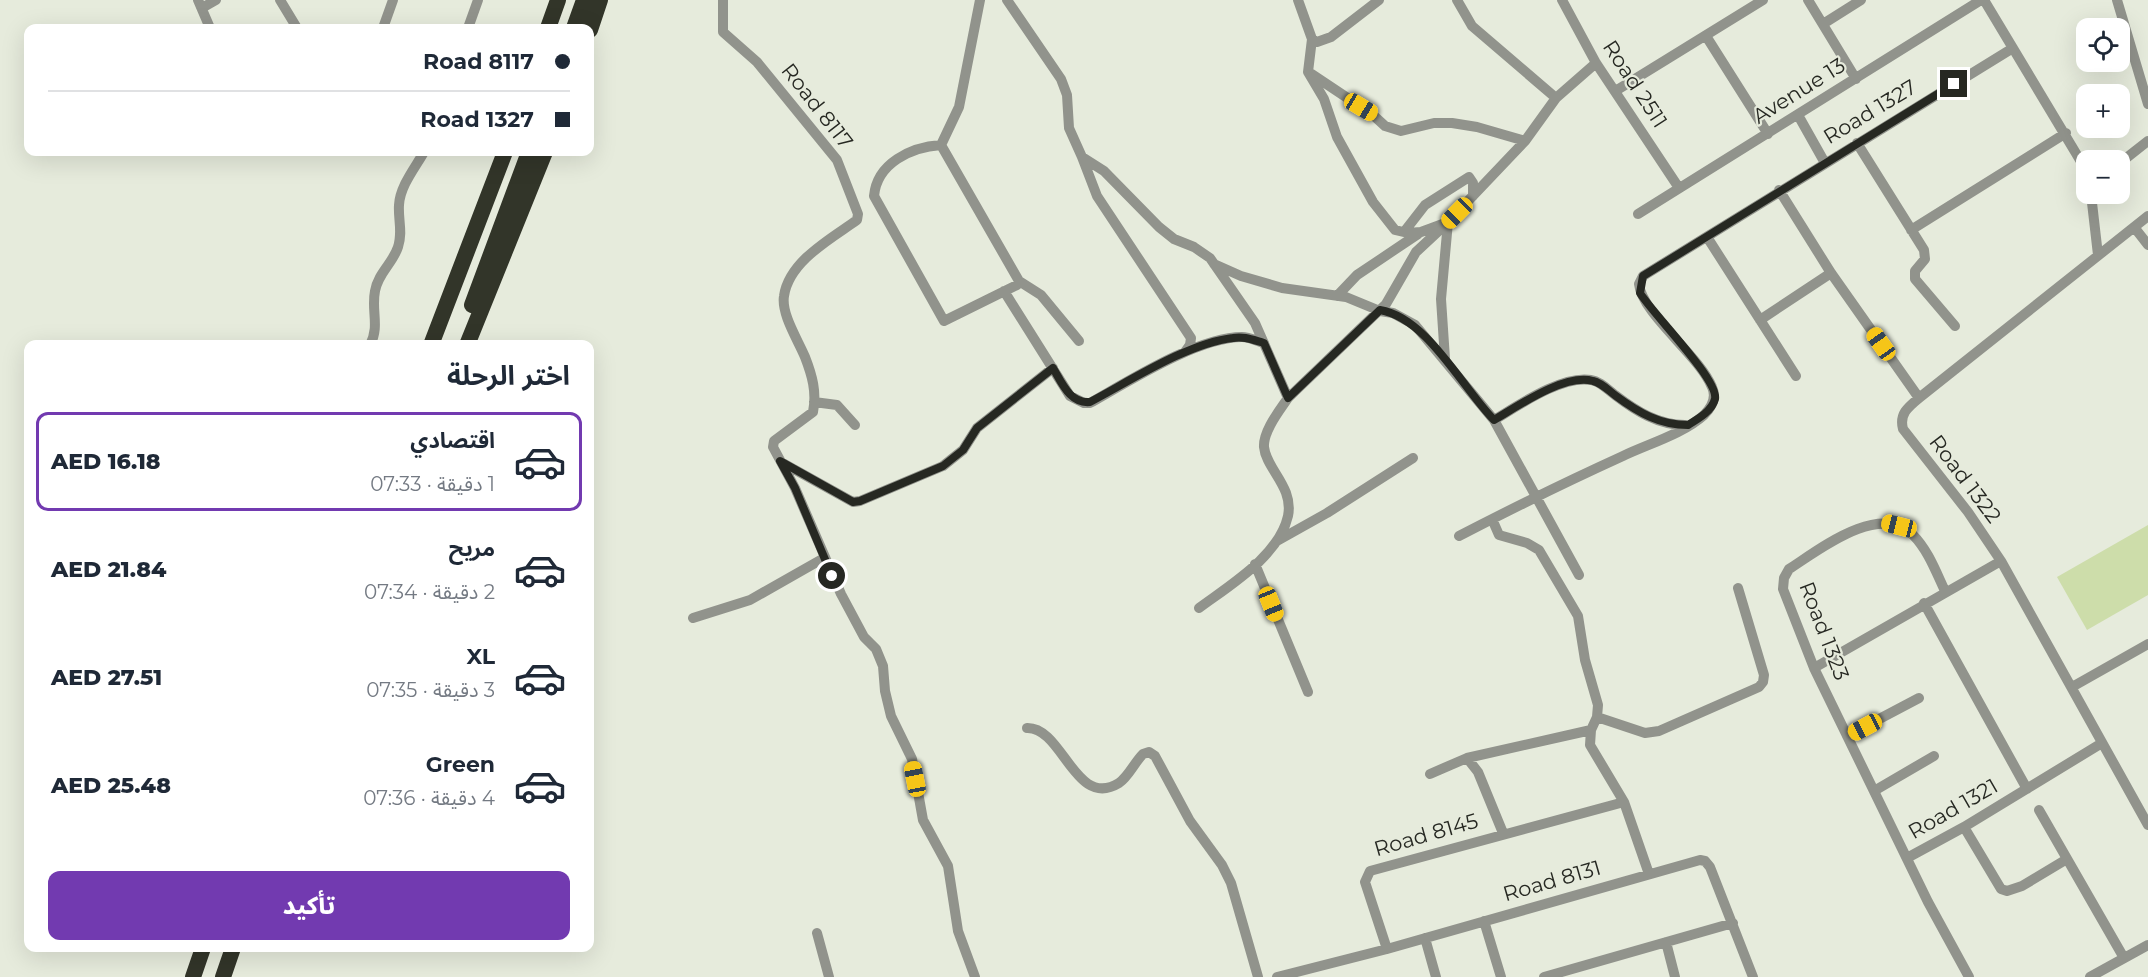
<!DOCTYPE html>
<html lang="ar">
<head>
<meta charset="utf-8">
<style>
	:root { --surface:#fff; --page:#f2f2f3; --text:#1f2937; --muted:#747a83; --line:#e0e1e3; --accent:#723ab0 }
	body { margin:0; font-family:Montserrat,"Noto Sans Arabic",sans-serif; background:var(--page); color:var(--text); direction:rtl; height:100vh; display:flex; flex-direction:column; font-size:22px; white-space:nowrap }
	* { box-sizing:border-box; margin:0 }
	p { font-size:20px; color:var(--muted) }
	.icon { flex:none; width:33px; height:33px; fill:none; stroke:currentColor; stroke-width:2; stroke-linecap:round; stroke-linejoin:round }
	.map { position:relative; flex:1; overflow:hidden; direction:ltr }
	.side { position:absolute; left:24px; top:340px; width:570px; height:612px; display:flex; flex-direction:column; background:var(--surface); border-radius:12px; box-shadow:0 6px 24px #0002; direction:rtl }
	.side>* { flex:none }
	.guide { position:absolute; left:24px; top:24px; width:570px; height:132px; border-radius:12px; box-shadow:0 6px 24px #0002; direction:rtl; display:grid; align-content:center; height:132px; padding:0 24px; background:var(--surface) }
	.tools { position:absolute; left:2076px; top:18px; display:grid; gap:12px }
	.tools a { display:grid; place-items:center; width:54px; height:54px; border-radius:12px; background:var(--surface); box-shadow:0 6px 24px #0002; font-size:30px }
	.end { position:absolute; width:27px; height:27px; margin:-14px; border:8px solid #262822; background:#fff; box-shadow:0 0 0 3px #fff }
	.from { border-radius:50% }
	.car { position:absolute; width:18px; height:36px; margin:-18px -9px; border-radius:8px; box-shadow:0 0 4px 2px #0007; background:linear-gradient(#f5c518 24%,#345 0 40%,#f5c518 0 76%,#345 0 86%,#f5c518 0) }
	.guide b { display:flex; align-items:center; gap:21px; height:57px; font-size:22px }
	.guide b+b { border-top:2px solid var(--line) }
	.guide i { width:15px; height:15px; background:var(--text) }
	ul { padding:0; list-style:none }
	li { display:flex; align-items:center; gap:18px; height:99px; margin:0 12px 9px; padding:0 12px; border:3px solid transparent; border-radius:12px }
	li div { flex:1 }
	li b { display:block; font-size:22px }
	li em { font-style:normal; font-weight:800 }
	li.current { border-color:var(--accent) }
	li>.icon { width:54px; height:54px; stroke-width:1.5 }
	h2 { padding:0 24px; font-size:27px; line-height:72px }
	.cta { display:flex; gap:12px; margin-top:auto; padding:12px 24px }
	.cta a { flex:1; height:69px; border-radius:12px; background:var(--accent); color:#fff; font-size:24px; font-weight:800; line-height:69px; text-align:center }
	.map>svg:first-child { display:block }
</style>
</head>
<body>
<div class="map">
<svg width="2148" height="977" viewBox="0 0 2148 977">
	<rect width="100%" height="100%" fill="#e6ebdc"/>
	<path fill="#cdddaa" d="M2148,525V595L2087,630L2057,577Z"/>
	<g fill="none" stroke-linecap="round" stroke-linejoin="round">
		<path stroke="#91938c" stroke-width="10" d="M198,0L210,28
			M280,0L297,28
			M723,0V32L757,62L837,160L858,214L857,220C832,238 789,261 784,296C781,314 798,340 805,357C812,375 817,392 813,412L774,441L773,447L795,488L841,594L864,637L876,649L883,666L885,691L891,716L912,759L923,820L948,866L958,931L975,977
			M980,0L959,107L941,145C911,147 877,163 874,196L944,321L1017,285L1019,281
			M1007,0L1061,79L1067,95L1069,128L1082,157L1104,171L1159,227L1174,239L1194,247L1210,258L1255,323L1288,398
			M1298,0L1312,39L1308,72L1324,99L1337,137L1373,202L1395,230L1408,233L1421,232L1448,222L1525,141L1556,98L1596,63
			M1457,0L1472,26L1556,98
			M1562,0L1596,63L1679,188
			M1808,0L1856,79
			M1984,0L2086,170
			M2117,0L2148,104
			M202,8L216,0
			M1823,24L1861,0
			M383,28L393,0
			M468,28L478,0
			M1706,36L1768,134
			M1312,39L1317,42L1331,37L1379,0
			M1310,73L1373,115L1385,126L1401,131L1434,123H1452L1477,127L1525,141
			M1617,90L1763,0
			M1798,115L1825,163
			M1857,143L1924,250L1925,259L1915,271V279L1955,326
			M941,145L1019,281L1041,295L1079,341
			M1082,157L1097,196L1191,338L1190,345L1185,352
			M2125,159L2148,141
			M1779,190L1831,273L1919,398
			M2091,194L2098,255
			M1638,214L1981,0
			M2148,216L1919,398C1908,407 1899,414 1903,429L1968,512L2001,561L2148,825
			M2134,227L2148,245
			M1911,230L2066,133
			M1404,232L1425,205L1469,177L1473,183V196
			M1707,237L1796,376
			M1214,264L1241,276L1282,288L1346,297L1380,311L1393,313L1415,325L1494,420L1579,575
			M1004,291L1070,396L1084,403H1090C1129,381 1198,337 1242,337C1249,337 1257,341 1264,343
			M1337,296L1357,275L1418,234
			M1760,320L1831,273
			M370,345C380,326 371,311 375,291C378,273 393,263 398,247C403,232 398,220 399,205C400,186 415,168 424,152
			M1445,359L1441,299L1448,222
			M814,402L837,405L855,425
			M1494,420C1519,405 1562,375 1591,380C1600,381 1608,390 1615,395C1636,411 1658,425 1685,425
			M781,462L853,502L860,501L943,466L963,450L977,428L1053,368
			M1492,519L1499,535L1527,543L1539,550L1578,616L1585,660L1598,705L1597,717L1591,730L1590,745L1624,802L1649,874
			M1459,536C1513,508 1568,481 1623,456C1648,444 1683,434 1704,415C1712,407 1717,398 1712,387C1699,355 1642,314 1639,284L1643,276L2013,48
			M1277,541L1327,513L1413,458
			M1255,564L1308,692
			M1945,591C1936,572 1928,550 1913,535C1879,502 1820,549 1789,569L1784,578L1783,589L1814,668L1928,902L1969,977
			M1924,603L2027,789
			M1199,608C1230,585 1279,556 1288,516C1294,487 1266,469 1264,447C1263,431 1280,410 1288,398L1386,304L1416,252L1445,225
			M693,618L750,600L824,558
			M1814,668L2001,561
			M2072,687L2148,644
			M1597,717L1645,733L1659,731L1759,687L1763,682L1764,675L1738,588
			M1027,728C1063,727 1075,810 1119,783C1129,776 1134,763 1143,754L1149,752L1155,756L1190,821L1222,865L1231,883L1258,977
			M1847,736L1919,698
			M1467,758L1478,772L1503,833
			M1430,774L1467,758L1591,730
			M1874,791L1934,756
			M2039,810L2124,958
			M1964,827L2001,889L2007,891L2022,886L2067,859
			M1907,858L1964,827L2102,743
			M1484,921L1501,977
			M817,933L829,977
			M1425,938L1436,977
			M1666,942L1675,977
			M1387,949L1365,882L1370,871L1624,802
			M1277,977L1387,949L1700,860L1705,861L1710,867L1753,977
			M1544,977L1733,923
			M2090,977L2148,945"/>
		<path stroke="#323529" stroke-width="16" d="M548,28L558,0
			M574,28L584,0
			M590,30L600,0
			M472,305L529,152
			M431,345L505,152
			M467,345L545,152
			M193,977L203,948
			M223,977L233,948"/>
	</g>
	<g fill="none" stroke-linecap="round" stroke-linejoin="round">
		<path stroke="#262822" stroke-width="8" d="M832,576L795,488L780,461L853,502L860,501L943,466L963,450L977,428L1053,368C1062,383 1070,404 1090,402C1130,381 1188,343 1233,338C1244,336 1253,340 1264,343L1288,398L1380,310C1427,318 1461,386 1494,420C1518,406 1565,373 1593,381C1602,383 1609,391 1616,396C1639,413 1660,425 1688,425C1698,419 1712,411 1715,399C1719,380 1652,313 1640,293L1643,276L1954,84"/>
	</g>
	<g text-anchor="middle" stroke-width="4.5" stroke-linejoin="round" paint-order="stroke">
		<g font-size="21" fill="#262822" stroke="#e6ebdc">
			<text transform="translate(1635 84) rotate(57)" y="7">Road 2511</text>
			<text transform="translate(1799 91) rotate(-32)" y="7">Avenue 13</text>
			<text transform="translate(817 106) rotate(52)" y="7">Road 8117</text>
			<text transform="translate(1870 112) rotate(-31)" y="7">Road 1327</text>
			<text transform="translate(1965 479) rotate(53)" y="7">Road 1322</text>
			<text transform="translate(1824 631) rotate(69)" y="7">Road 1323</text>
			<text transform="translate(1953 809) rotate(-30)" y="7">Road 1321</text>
			<text transform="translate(1426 835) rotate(-16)" y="7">Road 8145</text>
			<text transform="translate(1552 881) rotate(-16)" y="7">Road 8131</text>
		</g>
	</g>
</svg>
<div class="tools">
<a><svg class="icon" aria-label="locate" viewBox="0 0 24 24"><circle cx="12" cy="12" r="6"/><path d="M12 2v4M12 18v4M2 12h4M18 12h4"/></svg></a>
<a>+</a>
<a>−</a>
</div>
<i class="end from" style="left:832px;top:576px"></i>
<i class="end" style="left:1954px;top:84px"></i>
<i class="car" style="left:1361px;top:107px;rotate:121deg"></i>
<i class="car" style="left:1457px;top:213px;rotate:225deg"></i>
<i class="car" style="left:1881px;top:344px;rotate:325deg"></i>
<i class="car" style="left:1899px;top:526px;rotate:284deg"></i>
<i class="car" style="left:1271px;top:604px;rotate:158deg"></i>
<i class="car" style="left:1865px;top:727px;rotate:242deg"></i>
<i class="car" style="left:915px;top:779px;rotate:349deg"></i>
<div class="guide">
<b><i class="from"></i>Road 8117</b>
<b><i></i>Road 1327</b>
</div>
<section class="side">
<h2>اختر الرحلة</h2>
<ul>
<li class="current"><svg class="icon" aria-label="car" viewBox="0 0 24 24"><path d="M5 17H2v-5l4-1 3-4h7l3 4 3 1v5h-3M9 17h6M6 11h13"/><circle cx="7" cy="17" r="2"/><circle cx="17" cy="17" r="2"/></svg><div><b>اقتصادي</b><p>1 دقيقة · 07:33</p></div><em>AED 16.18</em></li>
<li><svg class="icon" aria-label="car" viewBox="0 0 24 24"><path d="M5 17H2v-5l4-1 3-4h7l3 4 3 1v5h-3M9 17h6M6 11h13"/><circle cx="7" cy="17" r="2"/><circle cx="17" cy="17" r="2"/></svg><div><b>مريح</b><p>2 دقيقة · 07:34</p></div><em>AED 21.84</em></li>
<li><svg class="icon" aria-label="car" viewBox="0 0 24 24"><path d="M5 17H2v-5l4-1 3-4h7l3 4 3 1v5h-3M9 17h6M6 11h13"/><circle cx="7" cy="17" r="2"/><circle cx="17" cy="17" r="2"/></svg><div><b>XL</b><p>3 دقيقة · 07:35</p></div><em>AED 27.51</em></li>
<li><svg class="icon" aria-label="car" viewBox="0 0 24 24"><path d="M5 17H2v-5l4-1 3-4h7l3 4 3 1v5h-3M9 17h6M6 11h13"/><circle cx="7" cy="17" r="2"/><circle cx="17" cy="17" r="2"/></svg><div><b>Green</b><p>4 دقيقة · 07:36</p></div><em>AED 25.48</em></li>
</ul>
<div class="cta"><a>تأكيد</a></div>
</section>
</div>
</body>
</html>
